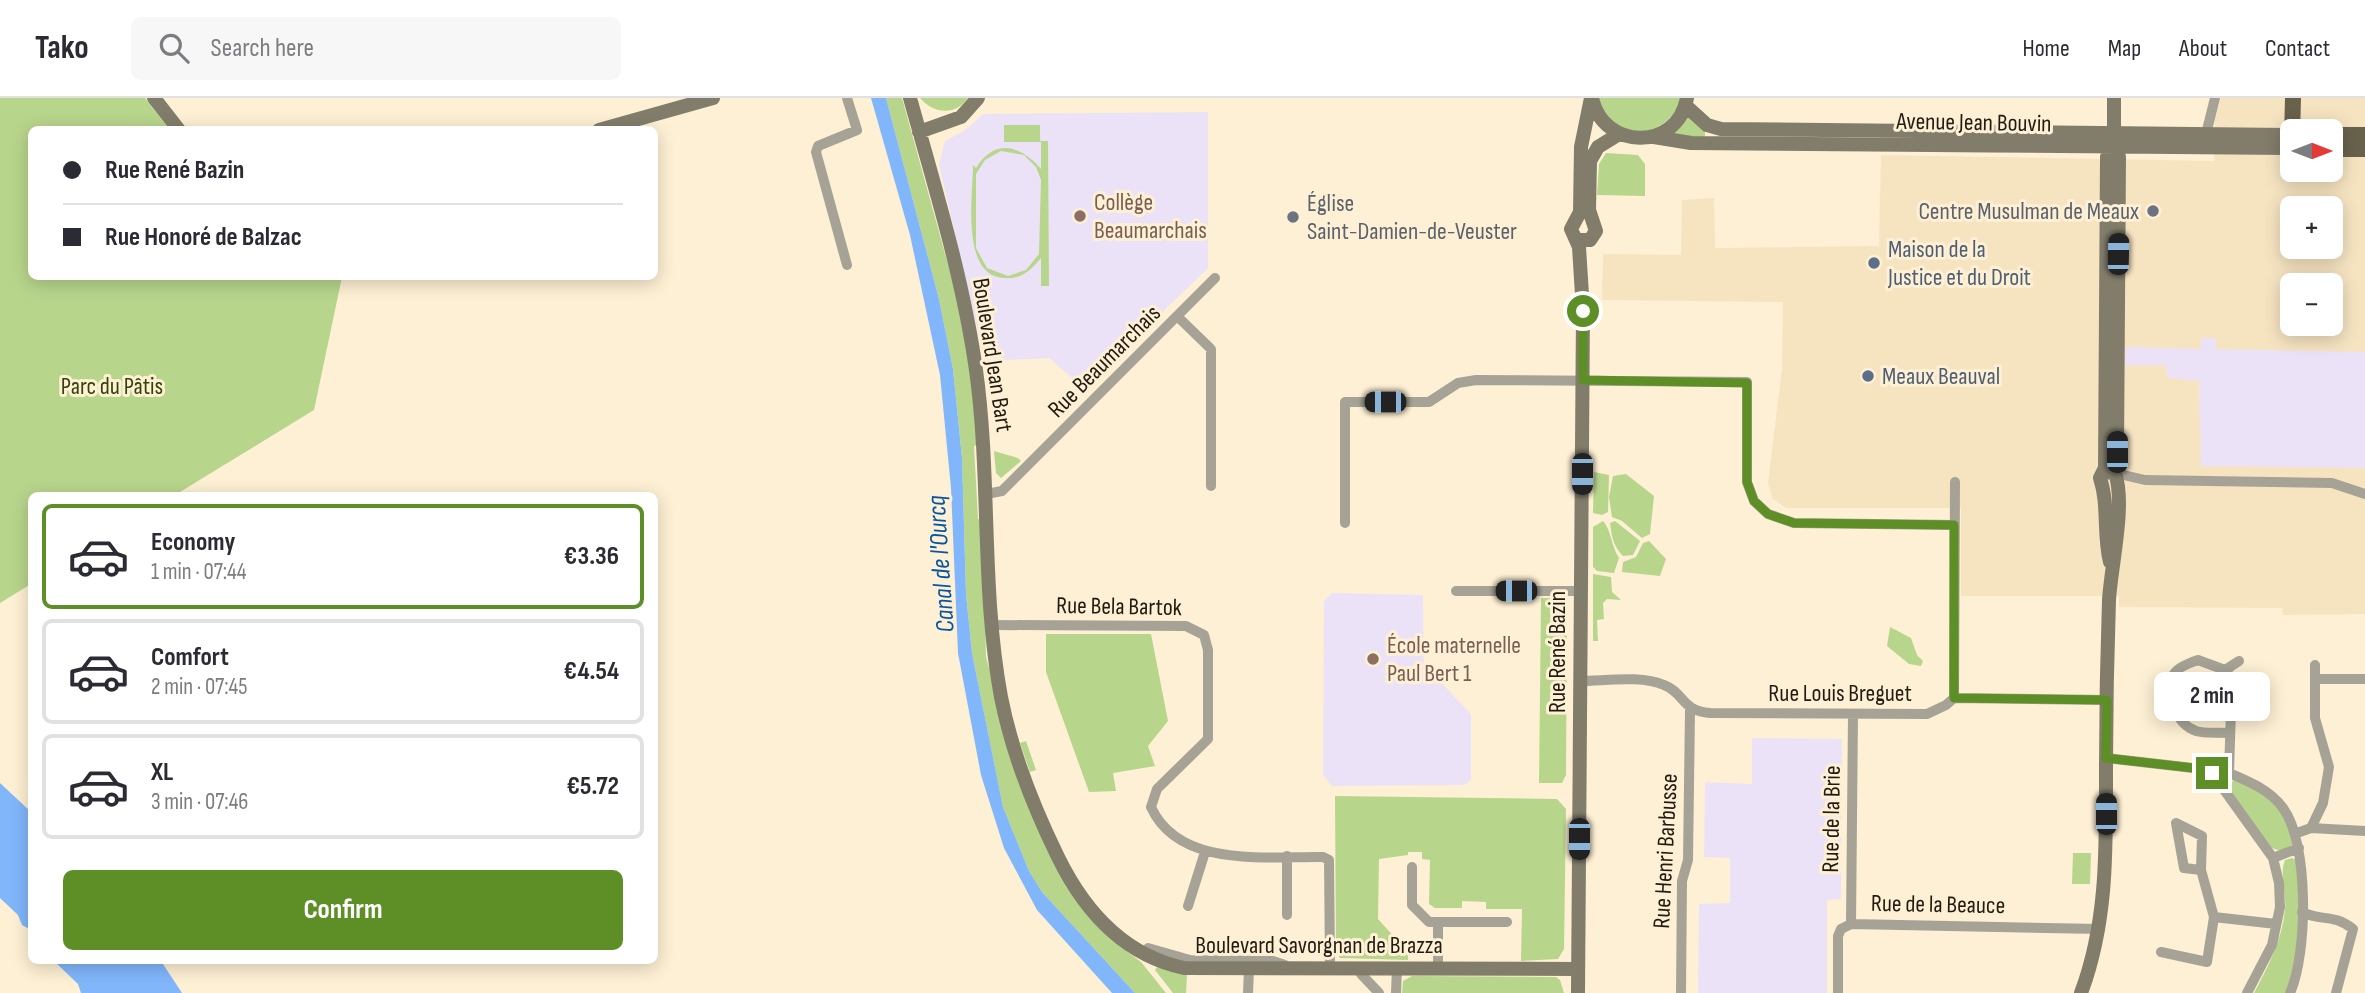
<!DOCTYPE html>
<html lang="en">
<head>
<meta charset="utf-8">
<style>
	:root { --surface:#fff; --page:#f7f7f7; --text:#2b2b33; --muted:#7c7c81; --line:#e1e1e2; --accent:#5d8f26 }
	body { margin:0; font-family:"Sofia Sans Condensed",sans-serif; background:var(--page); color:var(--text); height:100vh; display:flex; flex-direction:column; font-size:26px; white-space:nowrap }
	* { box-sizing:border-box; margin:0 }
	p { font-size:23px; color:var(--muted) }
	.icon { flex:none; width:38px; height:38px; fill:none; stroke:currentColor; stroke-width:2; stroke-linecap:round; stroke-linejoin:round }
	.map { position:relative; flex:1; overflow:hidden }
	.side { position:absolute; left:28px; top:394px; width:630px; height:472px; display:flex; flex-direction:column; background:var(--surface); border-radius:10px; box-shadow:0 4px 18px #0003 }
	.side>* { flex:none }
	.top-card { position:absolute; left:28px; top:28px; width:630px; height:154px; border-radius:10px; box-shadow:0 4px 18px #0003; display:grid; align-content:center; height:154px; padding:0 35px; background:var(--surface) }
	.needle { width:46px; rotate:90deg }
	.tools { position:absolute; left:2280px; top:21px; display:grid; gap:14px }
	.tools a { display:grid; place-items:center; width:63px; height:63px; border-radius:10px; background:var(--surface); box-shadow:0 4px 18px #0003; font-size:35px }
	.end { position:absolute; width:32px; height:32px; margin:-16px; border:9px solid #5d8f26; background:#fff; box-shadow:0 0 0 4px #fff }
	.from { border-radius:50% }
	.bubble { position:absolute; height:49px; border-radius:10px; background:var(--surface); box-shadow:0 4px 18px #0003; font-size:23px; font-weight:700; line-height:49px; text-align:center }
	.car { position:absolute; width:21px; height:42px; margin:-21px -10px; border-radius:9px; box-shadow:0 0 5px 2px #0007; background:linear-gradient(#222 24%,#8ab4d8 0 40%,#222 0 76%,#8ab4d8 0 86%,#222 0) }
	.top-card b { display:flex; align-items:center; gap:24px; height:66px; font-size:26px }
	.top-card b+b { border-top:2px solid var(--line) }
	.top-card i { width:18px; height:18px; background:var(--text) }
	ul { padding:12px 0 0; list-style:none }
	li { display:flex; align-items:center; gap:21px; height:105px; margin:0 14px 10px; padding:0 21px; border:4px solid var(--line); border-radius:10px }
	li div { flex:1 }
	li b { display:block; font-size:26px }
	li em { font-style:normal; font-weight:700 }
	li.current { border-color:var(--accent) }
	li>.icon { width:63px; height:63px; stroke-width:1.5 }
	.action { display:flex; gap:14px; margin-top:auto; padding:14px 35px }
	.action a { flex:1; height:80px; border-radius:10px; background:var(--accent); color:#fff; font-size:28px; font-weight:700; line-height:80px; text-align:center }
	header { display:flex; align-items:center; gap:42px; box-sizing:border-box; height:98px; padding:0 35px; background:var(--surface); border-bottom:2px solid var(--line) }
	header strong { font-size:33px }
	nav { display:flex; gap:38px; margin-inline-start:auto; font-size:24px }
	.search { width:490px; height:63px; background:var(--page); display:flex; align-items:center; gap:18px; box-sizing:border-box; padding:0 24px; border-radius:10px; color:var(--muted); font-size:26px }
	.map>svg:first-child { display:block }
</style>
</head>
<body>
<header>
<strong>Tako</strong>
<div class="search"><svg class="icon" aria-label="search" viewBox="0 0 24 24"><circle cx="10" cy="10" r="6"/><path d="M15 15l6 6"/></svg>Search here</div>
<nav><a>Home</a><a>Map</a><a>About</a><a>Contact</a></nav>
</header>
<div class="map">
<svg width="2365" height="895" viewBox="0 0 2365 895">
	<rect width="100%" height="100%" fill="#fef0d4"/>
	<path fill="#f6e4c1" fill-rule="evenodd" d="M2221,0H2365V516L2283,517L2282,510L2119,509V498H1961V410H1786L1773,401L1768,385L1782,271L1783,204L1602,202L1603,156L1681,157L1682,102L1714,100L1715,150L1879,148L1881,57L2214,63L2215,22ZM2292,33H2331V72H2292ZM2292,110H2331V149H2292ZM2292,187H2331V226H2292Z"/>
	<path fill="#ece2f7" d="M1208,14V170L1084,290L1049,260L985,263L939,67L945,43L967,31L983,16Z
		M2201,240H2216V251L2365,254V370L2201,368L2199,283L2168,280L2165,267H2125L2126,249L2201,251Z
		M1332,495L1423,497L1424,575L1438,581L1471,616V682L1464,687L1332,688L1323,677L1324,503Z
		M1752,640L1842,641L1841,801L1827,802V895H1698L1699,806L1730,805V760L1704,759L1705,684L1752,686Z"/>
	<path fill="#b8d58c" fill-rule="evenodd" d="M0,0H145L169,31L32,32V178L342,179L314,312L175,397H32L31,486L0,505Z
		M886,0H902L954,188L972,274L978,347L974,348L978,421H983L986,559L989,570H992L1004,631L1092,822L1108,839L1141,864L1166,895H1135L1042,794L1029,773L1003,709L972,555L966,496L962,360L953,271L939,201Z
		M920,0H968C955,18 934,16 920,0Z
		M1598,0H1682C1671,32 1633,46 1608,20C1603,15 1601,6 1598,0Z
		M1687,17L1705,30V39H1676L1673,35Z
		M1004,27H1040V43H1048L1049,188H1041V160C1031,172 1022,181 1005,180C960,179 973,97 973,67L976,70C996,38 1022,49 1041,71V44H1004ZM1001,53L1024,57L1036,69L1041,82L1039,156L1026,172L1008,178L987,170L976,150V76L985,62Z
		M1606,55L1638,57L1645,66V98L1597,97L1599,66Z
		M994,353L1018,360L1021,363L1001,380L996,375Z
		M1594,374L1609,377L1608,414L1602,417L1593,415Z
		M1626,376L1654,398L1650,436L1642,440L1622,423L1612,419L1609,399L1613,378Z
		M1603,423C1611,431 1611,448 1619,460L1614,475L1597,473L1593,469V429Z
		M1615,423L1640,443L1633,457L1623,458C1613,448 1612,439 1610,425Z
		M1649,443L1666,461L1660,478L1622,474L1623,464L1636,459L1643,445Z
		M1593,476L1611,479L1612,494L1621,502L1607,501L1603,505L1604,521L1597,522L1598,543H1593Z
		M1541,500H1561L1567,512L1566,677L1562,685H1539Z
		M1890,529L1911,540L1917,557L1923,563L1921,568L1909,566L1887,548Z
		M1046,536H1151L1168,623L1148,648L1155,668L1113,675L1116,693L1089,694L1046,574Z
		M1026,643L1036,672L1030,674L1020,645Z
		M2235,681C2266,694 2290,713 2293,747L2283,754L2269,749L2231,696L2227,688Z
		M1335,698L1557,701L1566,711L1564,851L1558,861L1521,863L1522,811H1486V804L1462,803V810H1435L1429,806L1430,762L1422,761V754H1408V757L1379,761L1378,821L1408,854V862L1340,860L1336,854Z
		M2073,755H2091L2090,786H2072Z
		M2292,760L2298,763L2299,843L2287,895H2254C2268,869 2282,842 2285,812C2287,796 2279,776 2285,762Z
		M1157,869L1187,877L1186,895H1173L1155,872Z
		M1412,878L1556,879L1560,882L1564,895H1402L1403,883Z"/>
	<path fill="#81b6fb" d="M871,0H886L939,201L953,271L962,360L966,496L972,555L1003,709L1029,773L1042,794L1135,895H1112L1037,812L1004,750L981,677L958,555L951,390L940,277L910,137Z
		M0,685L31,714V832L22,827L18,817L0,800Z
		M54,863H161L182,895H81L78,886Z"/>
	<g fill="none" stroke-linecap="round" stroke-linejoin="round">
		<path stroke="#a6a396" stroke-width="10" d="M2206,36L2215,0
			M847,167L816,54L818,48L857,32L847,0
			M1178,219L1211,251V388
			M2115,375L2145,382L2332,385L2365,396
			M986,396L1002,393L1215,180
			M1345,425V304H1429L1458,285L1476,282L1747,284V384L1754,403L1768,416L1794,425L1954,427
			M1456,493H1581
			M992,527L1186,528L1204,537L1208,552V641L1157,691L1151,709C1179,771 1268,758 1323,759L1329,762L1330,869
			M2225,572L2239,563
			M2315,581H2365
			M1580,583C1605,583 1641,577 1664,587C1685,595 1681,613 1710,615L1927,616L1946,607L1954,600L2107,602
			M1954,600L1955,384
			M2106,660L2202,671L2212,675L2273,760L2279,785L2280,809L2272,847L2247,895
			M2229,675L2232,580L2225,572L2198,562C2192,564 2178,569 2174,576C2164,595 2176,626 2196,633C2206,636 2219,634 2230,635
			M2218,681L2229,675C2250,684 2270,692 2283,710C2309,745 2308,855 2290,895
			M2311,730L2365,733
			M2297,735L2311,730L2323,705L2329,669L2315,620V567
			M2273,760L2299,750
			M1412,769V807L1429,824H1438V870
			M1188,808L1205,754
			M2302,814C2323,824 2332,815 2353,831L2336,895
			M1287,817V758
			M2214,819L2276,826
			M1438,824H1507
			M1851,826L1853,616
			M1148,850L1190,862L1273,863L1285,867
			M2161,854L2207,864L2214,819L2201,772L2202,738L2176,725L2184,770L2201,772
			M1361,869V876L1379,895
			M1248,895L1249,871
			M1396,895L1397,870
			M1681,895L1682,783L1688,762L1690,612
			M1838,895V838L1841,831L1851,826L2100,831"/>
		<path stroke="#827d6b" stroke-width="14" d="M154,0L179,32
			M910,0C935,90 963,180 976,272C991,381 981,492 1001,599C1012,655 1033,708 1058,759C1084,812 1123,857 1184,870L1578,871
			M1592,0C1603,52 1677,54 1687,0
			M1686,8L1707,27L1721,31L2292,37
			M599,32L713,0
			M919,34L961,19L978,0
			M1654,39L1691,45C1891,46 2092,49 2292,50
			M1578,142H1590L1596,133L1589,112L1590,63L1598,49L1619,36
			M2113,373L2116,371L2117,354L2119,59L2114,51V0
			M2110,464C2103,436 2109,407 2100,380L2105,370L2107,59L2114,51
			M1578,895L1583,213L1579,149L1571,131L1580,114L1581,49L1591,0
			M2081,895C2108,823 2106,749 2106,674C2106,617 2107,559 2109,502C2111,468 2126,406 2115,375L2104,374"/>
		<path stroke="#68624d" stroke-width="16" d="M2331,37H2365
			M2292,38L2293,0
			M2331,51H2365"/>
	</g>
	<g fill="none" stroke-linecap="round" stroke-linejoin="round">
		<path stroke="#5d8f26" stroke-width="9" d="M1583,213V282L1747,285V384L1754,403L1768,416L1794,425L1954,427V600L2107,602L2106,660L2202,671L2212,675"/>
	</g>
	<g fill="#6b7280" stroke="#fef0d4" stroke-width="2.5">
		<circle cx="2153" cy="113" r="7"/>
		<circle cx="1293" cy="119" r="7"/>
	</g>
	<g fill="#8d6e63" stroke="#fef0d4" stroke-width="2.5">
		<circle cx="1080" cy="118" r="7"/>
		<circle cx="1373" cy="561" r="7"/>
	</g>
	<g fill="#5c6f8a" stroke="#fef0d4" stroke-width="2.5">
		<circle cx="1874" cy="165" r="7"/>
		<circle cx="1868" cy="278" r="7"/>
	</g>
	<g text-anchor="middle" stroke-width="6" stroke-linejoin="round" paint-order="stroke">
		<g font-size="24" fill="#211c12" stroke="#fef0d4">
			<text transform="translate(1974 24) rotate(1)" y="8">Avenue Jean Bouvin</text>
			<text transform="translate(993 257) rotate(81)" y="8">Boulevard Jean Bart</text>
			<text transform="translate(1104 263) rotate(-45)" y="8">Rue Beaumarchais</text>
			<text transform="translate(1119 508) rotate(1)" y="8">Rue Bela Bartok</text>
			<text transform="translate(1557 554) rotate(-90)" y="8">Rue René Bazin</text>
			<text x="1840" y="603">Rue Louis Breguet</text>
			<text transform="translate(1831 721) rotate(-89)" y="8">Rue de la Brie</text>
			<text transform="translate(1665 753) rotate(-87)" y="8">Rue Henri Barbusse</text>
			<text transform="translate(1938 806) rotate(1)" y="8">Rue de la Beauce</text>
			<text x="1319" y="855">Boulevard Savorgnan de Brazza</text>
		</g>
		<g font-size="24" fill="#785e54" stroke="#fef0d4" text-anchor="start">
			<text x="1094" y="112">Collège<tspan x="1094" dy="28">Beaumarchais</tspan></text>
			<text x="1387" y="555">École maternelle<tspan x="1387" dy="28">Paul Bert 1</tspan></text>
		</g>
		<g font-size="24" fill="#5b616d" stroke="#fef0d4" text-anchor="start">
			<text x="1307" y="113">Église<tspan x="1307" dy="28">Saint-Damien-de-Veuster</tspan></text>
			<text x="2139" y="121" text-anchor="end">Centre Musulman de Meaux</text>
		</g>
		<g font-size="24" fill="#4e5e75" stroke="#fef0d4" text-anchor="start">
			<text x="1888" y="159">Maison de la<tspan x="1888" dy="28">Justice et du Droit</tspan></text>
			<text x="1882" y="286">Meaux Beauval</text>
		</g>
		<g font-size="24" fill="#314406" stroke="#fef0d4">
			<text x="112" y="296">Parc du Pâtis</text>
		</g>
		<g font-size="26" font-style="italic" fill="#0754a3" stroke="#fef0d4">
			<text transform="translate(940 466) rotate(-94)" y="9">Canal de l'Ourcq</text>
		</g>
	</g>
</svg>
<div class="tools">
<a><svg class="needle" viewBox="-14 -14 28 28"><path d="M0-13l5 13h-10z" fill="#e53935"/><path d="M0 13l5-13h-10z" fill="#7c7c81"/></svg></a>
<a>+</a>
<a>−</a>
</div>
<i class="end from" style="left:1583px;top:213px"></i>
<i class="end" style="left:2212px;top:675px"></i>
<div class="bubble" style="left:2154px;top:574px;width:116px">2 min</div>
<i class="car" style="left:2118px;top:156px;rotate:1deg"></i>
<i class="car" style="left:1385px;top:304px;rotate:270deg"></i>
<i class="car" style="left:2117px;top:354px;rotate:0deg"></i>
<i class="car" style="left:1582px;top:376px;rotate:180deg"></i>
<i class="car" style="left:1516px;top:493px;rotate:270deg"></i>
<i class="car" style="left:2106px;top:716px;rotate:0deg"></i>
<i class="car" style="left:1579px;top:741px;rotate:180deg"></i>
<div class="top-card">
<b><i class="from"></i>Rue René Bazin</b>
<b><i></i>Rue Honoré de Balzac</b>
</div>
<section class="side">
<ul>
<li class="current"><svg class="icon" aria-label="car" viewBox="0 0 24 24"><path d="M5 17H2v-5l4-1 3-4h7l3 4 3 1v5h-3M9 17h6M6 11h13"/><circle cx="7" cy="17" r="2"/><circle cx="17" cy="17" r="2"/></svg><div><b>Economy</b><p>1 min · 07:44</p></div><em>€3.36</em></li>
<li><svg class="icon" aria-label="car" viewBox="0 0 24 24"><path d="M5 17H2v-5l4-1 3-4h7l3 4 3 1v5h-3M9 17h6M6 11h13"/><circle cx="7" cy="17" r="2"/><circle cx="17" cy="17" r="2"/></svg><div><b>Comfort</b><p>2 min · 07:45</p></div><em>€4.54</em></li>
<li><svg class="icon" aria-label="car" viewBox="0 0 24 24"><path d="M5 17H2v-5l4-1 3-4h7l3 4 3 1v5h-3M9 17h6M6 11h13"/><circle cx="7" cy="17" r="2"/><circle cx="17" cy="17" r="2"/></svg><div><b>XL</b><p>3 min · 07:46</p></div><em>€5.72</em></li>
</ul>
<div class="action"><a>Confirm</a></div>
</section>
</div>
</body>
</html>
